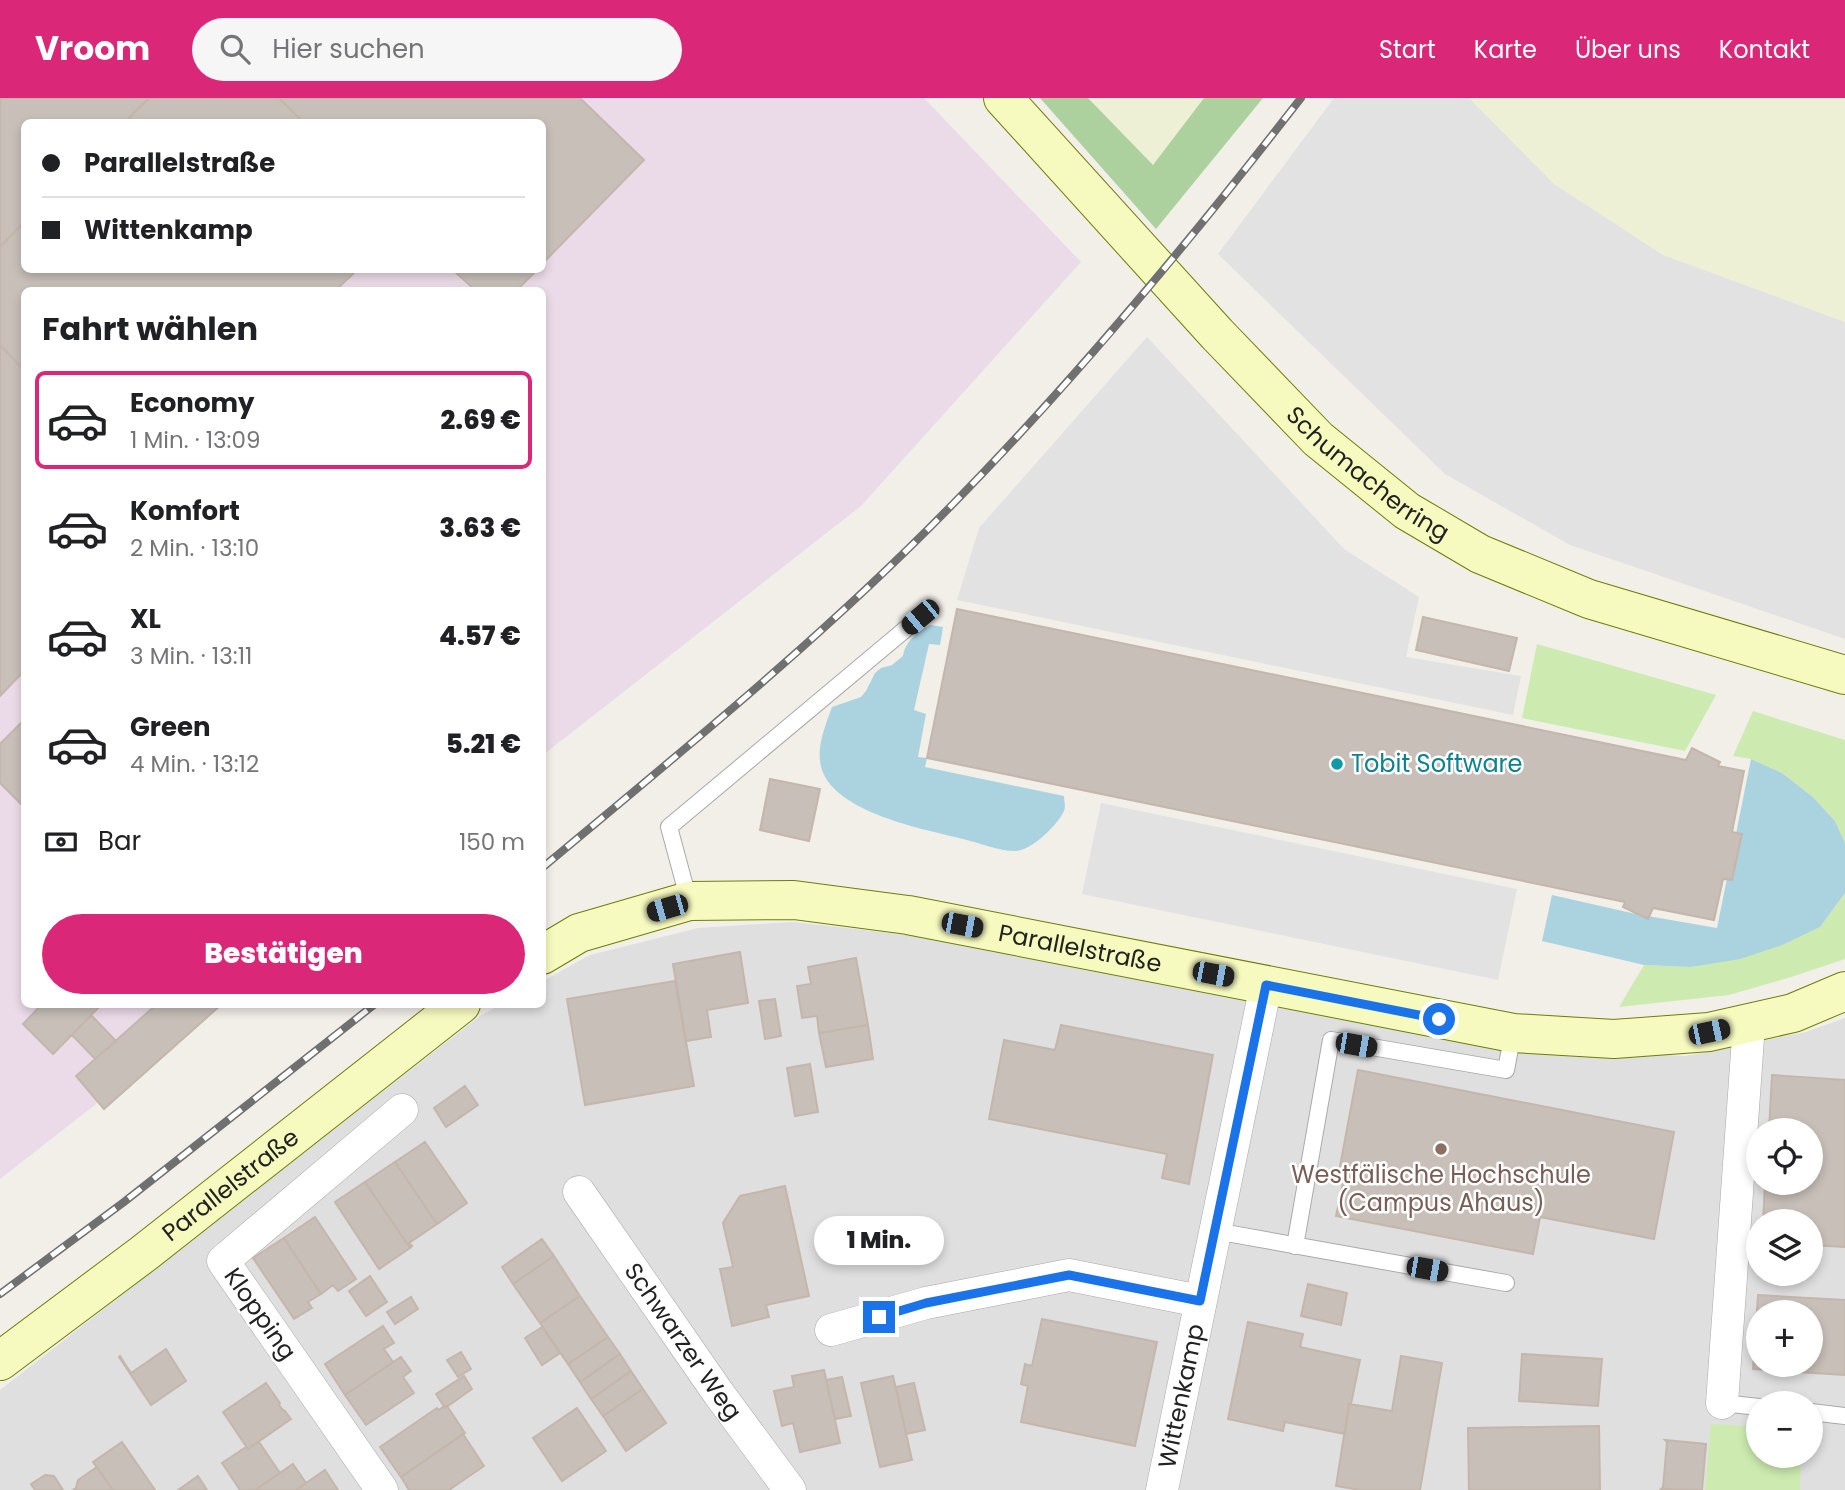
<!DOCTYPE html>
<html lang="de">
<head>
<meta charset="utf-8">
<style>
	:root { --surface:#fff; --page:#f6f6f6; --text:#202124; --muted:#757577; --line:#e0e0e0; --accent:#db2777 }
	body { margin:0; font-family:Poppins,sans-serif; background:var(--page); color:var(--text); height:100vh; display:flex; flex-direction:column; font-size:26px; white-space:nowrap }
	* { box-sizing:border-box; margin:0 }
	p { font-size:23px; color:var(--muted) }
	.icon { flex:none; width:38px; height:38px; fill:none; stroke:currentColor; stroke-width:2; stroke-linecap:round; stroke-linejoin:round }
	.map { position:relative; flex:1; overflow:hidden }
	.sheet { position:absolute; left:21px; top:189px; width:525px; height:721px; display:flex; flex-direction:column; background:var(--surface); border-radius:10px; box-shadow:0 4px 10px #0003 }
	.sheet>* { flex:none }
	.banner { position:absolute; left:21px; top:21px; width:525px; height:154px; border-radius:10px; box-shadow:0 4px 10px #0003; display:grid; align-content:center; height:154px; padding:0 21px; background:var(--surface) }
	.controls { position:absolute; left:1746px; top:1020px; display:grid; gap:14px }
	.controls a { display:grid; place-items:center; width:77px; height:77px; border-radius:50%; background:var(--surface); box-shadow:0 4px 10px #0003; font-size:35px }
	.end { position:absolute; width:32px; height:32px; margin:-16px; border:9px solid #1a73e8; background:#fff; box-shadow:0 0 0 4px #fff }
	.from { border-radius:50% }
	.bubble { position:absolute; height:49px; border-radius:24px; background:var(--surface); box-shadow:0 4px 10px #0003; font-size:23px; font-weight:800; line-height:49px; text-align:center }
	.car { position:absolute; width:21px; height:42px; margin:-21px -10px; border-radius:9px; box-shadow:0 0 5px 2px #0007; background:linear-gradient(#222 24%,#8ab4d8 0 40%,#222 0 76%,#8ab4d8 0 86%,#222 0) }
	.banner b { display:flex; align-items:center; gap:24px; height:66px; font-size:26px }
	.banner b+b { border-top:2px solid var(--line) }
	.banner i { width:18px; height:18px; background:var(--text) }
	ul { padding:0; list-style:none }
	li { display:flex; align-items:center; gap:21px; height:98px; margin:0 14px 10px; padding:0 7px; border:4px solid transparent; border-radius:10px }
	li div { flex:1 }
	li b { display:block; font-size:26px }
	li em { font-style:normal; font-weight:800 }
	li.selected { border-color:var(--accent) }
	li>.icon { width:63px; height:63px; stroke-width:1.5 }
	h2 { padding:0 21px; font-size:32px; line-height:84px }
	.pay { display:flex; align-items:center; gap:18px; height:77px; padding:0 21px; font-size:26px }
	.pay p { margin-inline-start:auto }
	.primary-button { display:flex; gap:14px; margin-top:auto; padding:14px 21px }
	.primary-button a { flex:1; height:80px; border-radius:42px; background:var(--accent); color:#fff; font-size:28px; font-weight:800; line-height:80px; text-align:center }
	header { display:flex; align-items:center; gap:42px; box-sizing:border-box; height:98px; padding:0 35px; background:var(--accent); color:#fff }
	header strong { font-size:33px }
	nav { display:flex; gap:38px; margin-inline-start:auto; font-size:24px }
	.search { width:490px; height:63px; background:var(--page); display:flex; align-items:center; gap:18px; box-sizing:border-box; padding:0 24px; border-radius:38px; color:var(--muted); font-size:26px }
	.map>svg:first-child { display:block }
</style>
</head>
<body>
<header>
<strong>Vroom</strong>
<div class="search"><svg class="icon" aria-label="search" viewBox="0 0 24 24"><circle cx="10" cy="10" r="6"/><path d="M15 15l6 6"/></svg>Hier suchen</div>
<nav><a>Start</a><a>Karte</a><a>Über uns</a><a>Kontakt</a></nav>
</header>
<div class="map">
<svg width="1845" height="1392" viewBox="0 0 1845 1392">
	<rect width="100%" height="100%" fill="#f2efe9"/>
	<path fill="#e0dfdf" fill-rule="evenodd" d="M793,824L909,837L1490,947L1686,958L1806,934L1845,920V1392H0V1292L480,918L500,907L542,906L543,883L590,857L698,830ZM1759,1032H1811V1085H1759ZM1759,1124H1811V1176H1759ZM1759,1214H1811V1267H1759ZM1759,1306H1811V1358H1759Z"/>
	<path fill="#ebdbe8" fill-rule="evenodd" d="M0,0H924L1081,164L861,408L543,657L542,192H24V906L223,907L0,1081ZM24,24H542V172H24Z"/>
	<path fill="#eef0d5" d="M1088,0H1204L1153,67Z
		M1469,0H1845V224L1663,157L1554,86Z"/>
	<path fill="#cdebb0" d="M1537,546L1716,597L1685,653L1522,620Z
		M1753,613L1845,642V745L1835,723L1813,699L1782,675L1751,661L1733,658Z
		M1845,795V861L1791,879L1729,897L1619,909L1644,867L1692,869L1820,829Z
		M1711,1326L1759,1329V1358H1801L1800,1392H1705Z"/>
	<path fill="#add19e" d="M1040,0H1088L1153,67L1204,0H1263L1156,131Z"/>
	<path fill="#e2e2e2" d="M1334,0H1469L1554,86L1663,157L1845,224V541L1570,447L1445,376L1218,156Z
		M1147,239L1344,451L1419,499L1406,559L1521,578L1513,617L957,502L979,430Z
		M1101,705L1517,791L1498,882L1082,796Z"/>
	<path fill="#aad3df" d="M930,527L943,529L940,547L929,546L914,612L926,616L918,659L927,660L925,669L1064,698C1064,703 1066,709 1064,713C1057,728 1031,753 1015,753C998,753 980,745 963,741C923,731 837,715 822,672C815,651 825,629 832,609L861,599L866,593L875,575L881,570L892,567L903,558C905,544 918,533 930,527Z
		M1751,661L1782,675L1813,699L1835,723L1845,745V795L1820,829L1782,847L1740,861L1691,869L1644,867L1542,843L1552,797L1636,816L1717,830Z"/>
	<path fill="#c7bfb8" stroke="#c4b6ab" stroke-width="2" fill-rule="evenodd" d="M0,0H149L129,20L133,24H24V124L0,149Z
		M149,0H279L303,24H133L129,20Z
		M279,0H580L644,62L542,166V24H303Z
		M24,124V172H357L336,192H24V272L0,247V149Z
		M453,172H537L517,192H475Z
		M0,247L24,272V573L0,598Z
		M957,511L1686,662L1692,650L1720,664L1718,668L1744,673L1732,734L1742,736L1732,782L1723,781L1714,822L1653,810L1648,821L1623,809L1625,804L927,660Z
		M1423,519L1517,540L1509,573L1416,552Z
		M24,622V709L0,685V646Z
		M770,681L820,691L809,743L760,732Z
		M740,854L748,905L707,912L711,939L686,943L673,866Z
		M856,860L868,927L819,935L817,918L802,920L797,888L811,886L808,869Z
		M675,883L694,988L585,1007L567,901Z
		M775,901L781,938L765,941L759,903Z
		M42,906H102L53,956L23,926Z
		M157,906H222L104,1011L76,978Z
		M91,917L116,943L95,961L72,937Z
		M868,927L873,961L826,969L819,935Z
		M1061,927L1213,957L1189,1086L1162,1080L1167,1056L989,1021L1004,942L1055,952Z
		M810,966L818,1014L795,1018L787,970Z
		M1358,972L1674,1034L1654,1141L1540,1119L1533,1156L1336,1118L1344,1080L1338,1079Z
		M1772,977L1845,982V1149L1811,1147V1124H1763L1765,1085H1811V1032H1769Z
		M465,988L478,1007L446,1029L434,1010Z
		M425,1044L467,1105L437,1126L395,1064Z
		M395,1064L437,1126L409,1145L412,1148L410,1150L365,1084Z
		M365,1084L410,1150L379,1171L335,1104Z
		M785,1088L809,1198L766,1207L769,1219L732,1228L720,1171L733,1169L723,1125L740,1098Z
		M315,1119L356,1181L338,1193L333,1187L321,1196L284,1140Z
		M284,1140L321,1196L308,1204L312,1210L294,1221L253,1160Z
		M542,1141L554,1158L513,1186L502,1169Z
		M554,1158L580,1198L540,1225L513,1186Z
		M370,1178L387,1204L366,1218L349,1193Z
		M1308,1186L1347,1195L1341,1227L1301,1218Z
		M1758,1197L1845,1202V1277L1753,1271ZM1759,1214H1811V1267H1759Z
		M580,1198L608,1239L568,1266L540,1225Z
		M411,1199L418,1211L395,1226L387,1214Z
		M1042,1221L1157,1244L1135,1348L1021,1324L1028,1288L1021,1286L1025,1266L1032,1268Z
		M1248,1224L1303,1236L1300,1249L1360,1262L1351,1306H1349L1345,1336L1285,1324L1283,1333L1228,1321Z
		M383,1228L394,1245L384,1251L393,1264L345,1297L325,1266Z
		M542,1229L560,1255L542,1267L525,1240Z
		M608,1239L620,1256L580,1284L568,1266Z
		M166,1251L186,1283L151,1307L119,1259L120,1258L131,1275Z
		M461,1254L471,1271L458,1279L447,1262Z
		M620,1256L631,1273L591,1301L580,1284Z
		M1522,1256L1602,1261L1598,1308L1519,1303Z
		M1401,1258L1442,1265L1420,1392H1360L1336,1388L1349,1306L1392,1313Z
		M401,1259L411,1273L403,1279L414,1295L366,1327L345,1297Z
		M824,1272L840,1345L800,1354L793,1325L782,1328L774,1293L794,1289L792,1278Z
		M631,1273L643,1291L603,1318L591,1301Z
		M464,1278L472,1291L445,1310L436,1296Z
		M893,1278L912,1362L880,1369L861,1285Z
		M842,1279L851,1318L835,1321L826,1282Z
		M266,1285L280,1305L279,1307L283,1312L285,1313L291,1321L248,1351L223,1314Z
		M914,1285L925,1332L906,1336L896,1289Z
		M643,1291L666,1325L626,1353L603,1318Z
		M444,1308H447L465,1335L401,1379L380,1349L437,1310L439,1312Z
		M577,1310L606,1353L562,1383L533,1340Z
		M1599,1328L1600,1392H1469L1468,1330Z
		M463,1336L484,1368L449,1392H409L401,1379Z
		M1665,1342L1706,1346L1702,1392L1661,1391L1663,1389L1667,1344Z
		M122,1344L155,1392H113L93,1364Z
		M259,1344L280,1375L255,1392H240L222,1365L246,1349L248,1351Z
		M293,1366L306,1385L296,1392H255Z
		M97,1369L113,1392H73L76,1390L78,1382Z
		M325,1372L338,1392H296L306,1385Z
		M45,1377L54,1378L63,1392H35L31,1386Z
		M198,1378L207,1392H178Z"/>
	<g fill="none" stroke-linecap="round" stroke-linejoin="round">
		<g stroke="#a9a9a9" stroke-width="18">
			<path id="lane" d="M689,803L669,729L920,519
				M1215,1133L1506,1185
				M1295,1148L1331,942L1506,972L1513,935
				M1722,1305L1759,1309
				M1811,1314L1845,1318"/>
		</g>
		<g stroke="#a9a9a9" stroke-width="33">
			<g id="street">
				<path id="s1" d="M579,1094L719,1296L790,1392"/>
				<path d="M831,1232L926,1205L1069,1177L1200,1203"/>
				<path d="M1722,1305L1749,926"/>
				<path d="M382,1392L223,1163L402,1012"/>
				<path id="s2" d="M1162,1392L1266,887"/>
			</g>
		</g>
		<g stroke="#707d05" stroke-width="40">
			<g id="secondary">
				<path id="s3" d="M1003,0L1217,236L1318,341L1407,413L1480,456L1589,501L1845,577"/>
				<path id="s4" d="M542,857L579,835L689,803L794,802L908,817L1513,935L1614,941L1709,934L1793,915L1845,893"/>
				<path id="s5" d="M0,1263L143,1156L461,906"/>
			</g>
		</g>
		<use href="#lane" stroke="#fff" stroke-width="16"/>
		<use href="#street" stroke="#fff" stroke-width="32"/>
		<use href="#secondary" stroke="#f7fabf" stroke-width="38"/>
		<g stroke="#707070" stroke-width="8">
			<path id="rail" d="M542,770C682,653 823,539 950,409C1076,281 1191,142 1301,0
				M0,1196L124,1104L375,906"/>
		</g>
		<use href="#rail" stroke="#fff" stroke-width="5" stroke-dasharray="16" stroke-linecap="butt"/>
	</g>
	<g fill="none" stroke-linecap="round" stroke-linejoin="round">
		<path stroke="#1a73e8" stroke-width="9" d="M879,1219L926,1205L1069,1177L1200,1203L1266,887L1439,921"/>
	</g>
	<circle fill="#0f9aa8" stroke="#fff" stroke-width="2.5" cx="1337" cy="666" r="7"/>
	<circle fill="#8d6e63" stroke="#fff" stroke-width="2.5" cx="1441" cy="1051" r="7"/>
	<g text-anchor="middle" stroke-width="5" stroke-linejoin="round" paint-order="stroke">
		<g font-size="24" fill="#222" stroke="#fff">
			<text dy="8" stroke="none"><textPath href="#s3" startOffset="525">Schumacherring</textPath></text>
			<text dy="8" stroke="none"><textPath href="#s4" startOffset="553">Parallelstraße</textPath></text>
			<text dy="8" stroke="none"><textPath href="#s5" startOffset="290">Parallelstraße</textPath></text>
			<text transform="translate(260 1216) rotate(55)" y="8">Klopping</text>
			<text dy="8" stroke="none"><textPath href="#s1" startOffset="182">Schwarzer Weg</textPath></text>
			<text dy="8" stroke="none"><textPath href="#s2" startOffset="96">Wittenkamp</textPath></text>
		</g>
		<g font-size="24" fill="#0d838f" stroke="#fff" text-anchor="start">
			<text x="1351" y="674">Tobit Software</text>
		</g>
		<g font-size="24" fill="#785e54" stroke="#fff">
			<text x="1441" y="1085">Westfälische Hochschule<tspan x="1441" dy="28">(Campus Ahaus)</tspan></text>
		</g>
	</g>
</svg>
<div class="controls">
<a><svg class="icon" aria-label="locate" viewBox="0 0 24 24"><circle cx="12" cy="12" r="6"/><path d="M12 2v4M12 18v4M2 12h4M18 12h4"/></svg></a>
<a><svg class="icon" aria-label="layers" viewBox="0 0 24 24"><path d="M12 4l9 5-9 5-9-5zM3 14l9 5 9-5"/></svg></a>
<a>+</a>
<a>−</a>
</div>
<i class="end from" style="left:1439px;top:921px"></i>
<i class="end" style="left:879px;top:1219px"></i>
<div class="bubble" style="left:814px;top:1118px;width:130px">1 Min.</div>
<i class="car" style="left:920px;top:519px;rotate:230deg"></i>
<i class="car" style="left:667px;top:810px;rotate:254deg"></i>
<i class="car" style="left:962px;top:827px;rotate:101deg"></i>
<i class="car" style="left:1213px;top:876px;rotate:101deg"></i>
<i class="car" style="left:1709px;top:934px;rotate:78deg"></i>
<i class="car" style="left:1356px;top:947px;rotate:100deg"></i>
<i class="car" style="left:1427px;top:1171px;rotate:100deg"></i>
<div class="banner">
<b><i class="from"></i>Parallelstraße</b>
<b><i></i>Wittenkamp</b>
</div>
<section class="sheet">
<h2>Fahrt wählen</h2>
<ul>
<li class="selected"><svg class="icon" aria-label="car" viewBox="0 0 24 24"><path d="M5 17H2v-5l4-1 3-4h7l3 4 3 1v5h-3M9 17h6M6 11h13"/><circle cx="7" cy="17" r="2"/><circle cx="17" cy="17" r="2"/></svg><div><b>Economy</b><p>1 Min. · 13:09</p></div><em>2.69 €</em></li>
<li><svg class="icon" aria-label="car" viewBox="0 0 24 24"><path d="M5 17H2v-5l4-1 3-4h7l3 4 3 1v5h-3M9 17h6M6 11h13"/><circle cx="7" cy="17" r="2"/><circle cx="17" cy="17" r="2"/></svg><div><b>Komfort</b><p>2 Min. · 13:10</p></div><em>3.63 €</em></li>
<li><svg class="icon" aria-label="car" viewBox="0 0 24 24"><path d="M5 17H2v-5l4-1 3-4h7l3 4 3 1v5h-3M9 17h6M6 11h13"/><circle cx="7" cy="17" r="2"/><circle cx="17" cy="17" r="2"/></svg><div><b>XL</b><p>3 Min. · 13:11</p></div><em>4.57 €</em></li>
<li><svg class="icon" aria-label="car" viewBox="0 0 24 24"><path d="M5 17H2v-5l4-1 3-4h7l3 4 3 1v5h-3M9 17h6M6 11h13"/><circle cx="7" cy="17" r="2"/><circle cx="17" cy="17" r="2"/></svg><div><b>Green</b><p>4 Min. · 13:12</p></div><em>5.21 €</em></li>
</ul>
<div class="pay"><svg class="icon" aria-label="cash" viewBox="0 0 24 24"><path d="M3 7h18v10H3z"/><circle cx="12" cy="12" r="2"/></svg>Bar<p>150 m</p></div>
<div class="primary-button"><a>Bestätigen</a></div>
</section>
</div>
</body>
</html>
